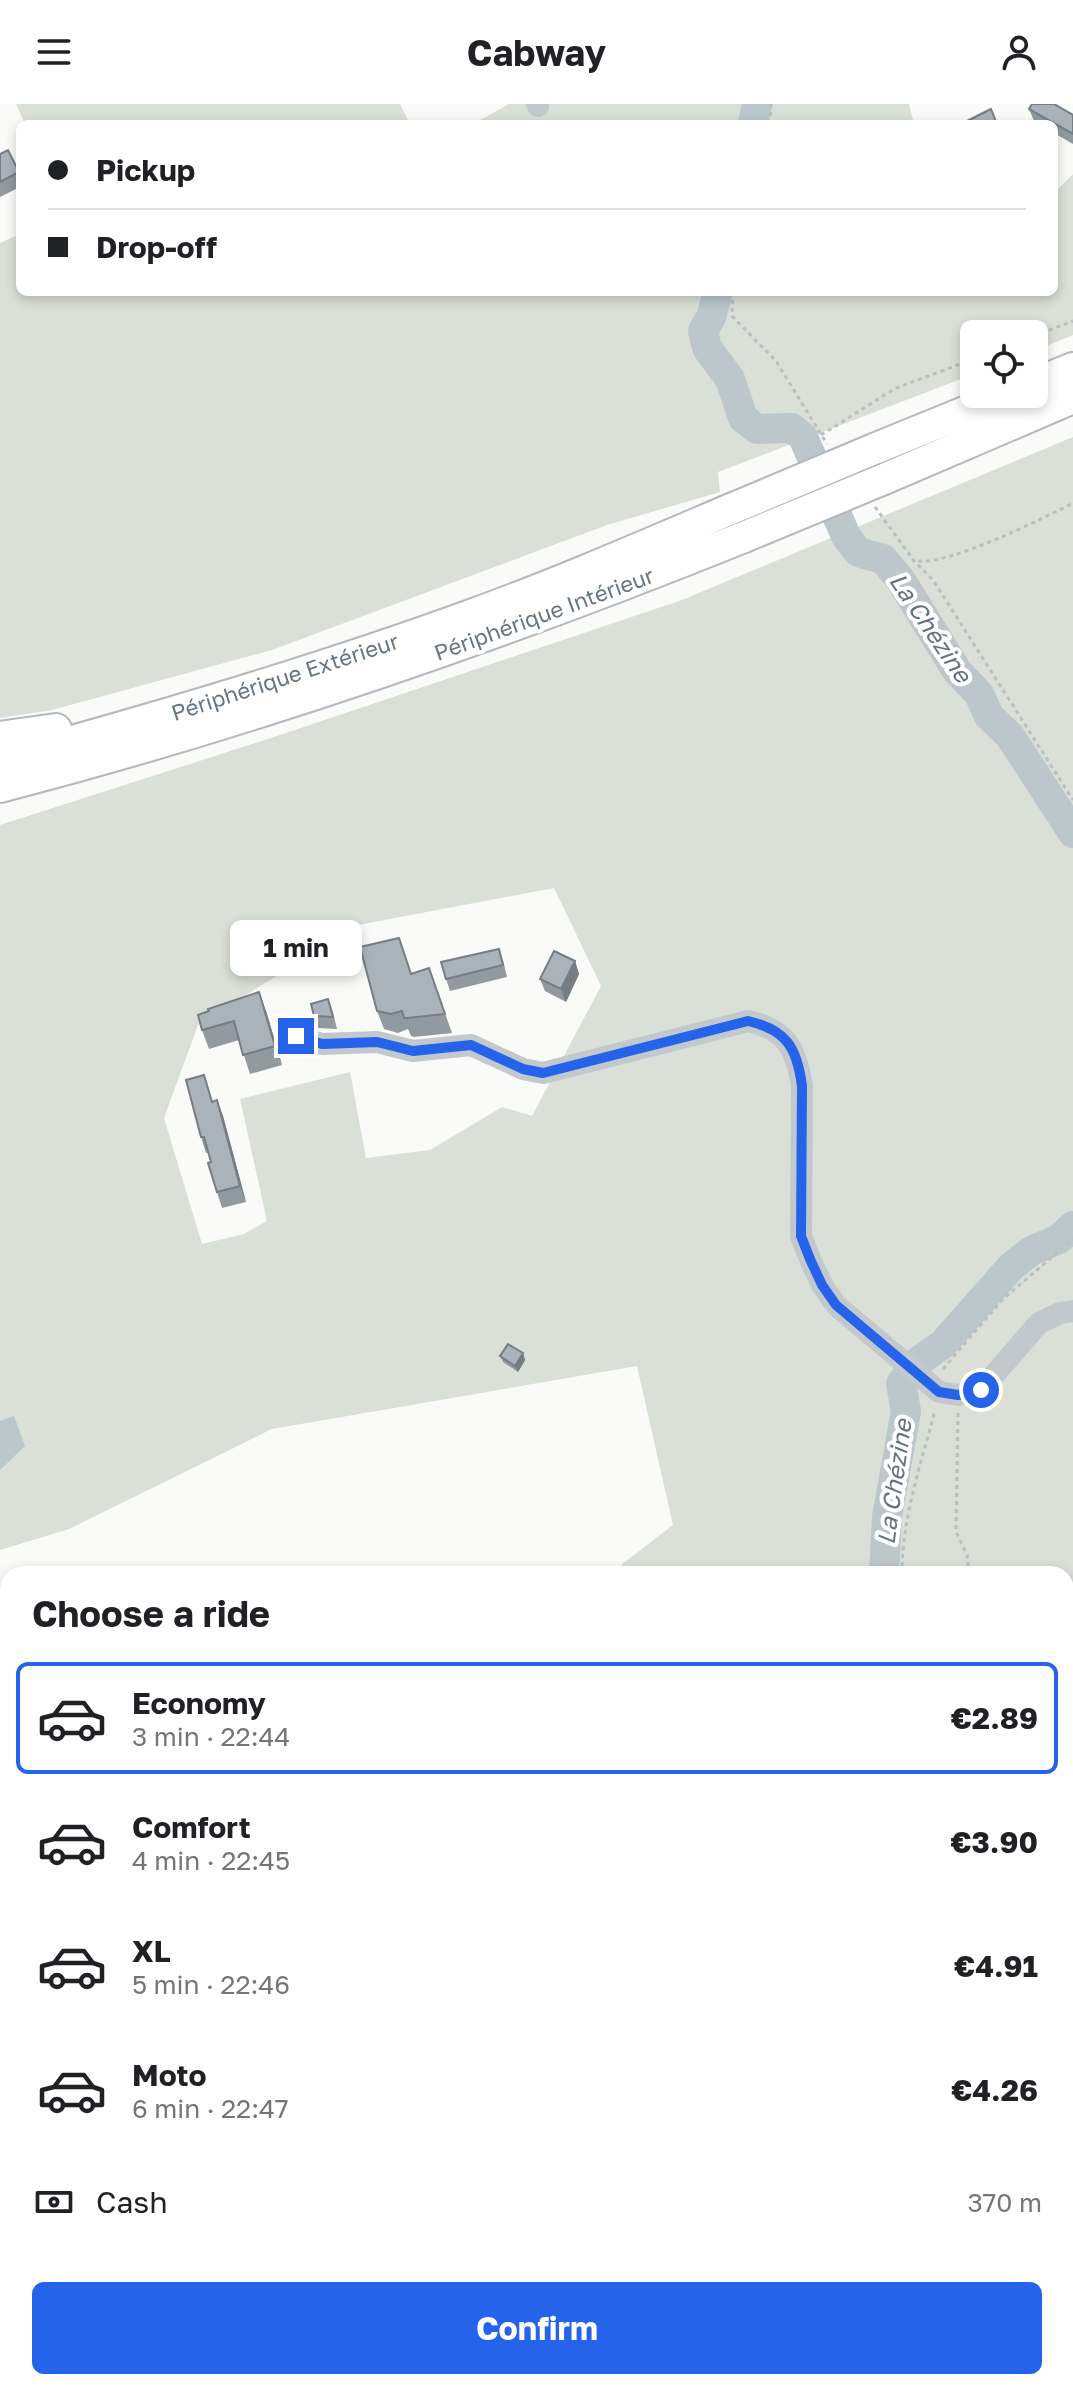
<!DOCTYPE html>
<html lang="en">
<head>
<meta charset="utf-8">
<style>
	:root { --surface:#fff; --page:#f6f6f6; --text:#202124; --muted:#757577; --line:#e0e0e0; --accent:#2563eb }
	body { margin:0; font-family:"Golos Text",sans-serif; background:var(--page); color:var(--text); height:100vh; display:flex; flex-direction:column; font-size:30px; white-space:nowrap }
	* { box-sizing:border-box; margin:0 }
	p { font-size:26px; color:var(--muted) }
	.icon { flex:none; width:44px; height:44px; fill:none; stroke:currentColor; stroke-width:2; stroke-linecap:round; stroke-linejoin:round }
	.map { position:relative; flex:1; overflow:hidden }
	.drawer { position:absolute; left:0px; top:1462px; width:1074px; height:824px; display:flex; flex-direction:column; background:var(--surface); border-radius:24px 24px 0 0; box-shadow:0 4px 12px #0003 }
	.drawer>* { flex:none }
	.guide { position:absolute; left:16px; top:16px; width:1042px; height:176px; border-radius:12px; box-shadow:0 4px 12px #0003; display:grid; align-content:center; height:176px; padding:0 32px; background:var(--surface) }
	.tools { position:absolute; left:960px; top:216px; display:grid; gap:16px }
	.tools a { display:grid; place-items:center; width:88px; height:88px; border-radius:12px; background:var(--surface); box-shadow:0 4px 12px #0003; font-size:40px }
	.end { position:absolute; width:36px; height:36px; margin:-18px; border:10px solid #2563eb; background:#fff; box-shadow:0 0 0 4px #fff }
	.from { border-radius:50% }
	.bubble { position:absolute; height:56px; border-radius:12px; background:var(--surface); box-shadow:0 4px 12px #0003; font-size:26px; font-weight:700; line-height:56px; text-align:center }
	.guide b { display:flex; align-items:center; gap:28px; height:76px; font-size:30px }
	.guide b+b { border-top:2px solid var(--line) }
	.guide i { width:20px; height:20px; background:var(--text) }
	ul { padding:0; list-style:none }
	li { display:flex; align-items:center; gap:24px; height:112px; margin:0 16px 12px; padding:0 16px; border:4px solid transparent; border-radius:12px }
	li div { flex:1 }
	li b { display:block; font-size:30px }
	li em { font-style:normal; font-weight:700 }
	li.active { border-color:var(--accent) }
	li>.icon { width:72px; height:72px; stroke-width:1.5 }
	h2 { padding:0 32px; font-size:36px; line-height:96px }
	.pay { display:flex; align-items:center; gap:20px; height:88px; padding:0 32px; font-size:30px }
	.pay p { margin-inline-start:auto }
	.cta { display:flex; gap:16px; margin-top:auto; padding:16px 32px }
	.cta a { flex:1; height:92px; border-radius:12px; background:var(--accent); color:#fff; font-size:32px; font-weight:700; line-height:92px; text-align:center }
	header { display:flex; justify-content:space-between; align-items:center; height:104px; padding:0 32px; background:var(--surface); font-size:36px; font-weight:700 }
	.map>svg:first-child { display:block }
</style>
</head>
<body>
<header><svg class="icon" aria-label="menu" viewBox="0 0 24 24"><path d="M4 6h16M4 12h16M4 18h16"/></svg>Cabway<svg class="icon" aria-label="person" viewBox="0 0 24 24"><circle cx="12" cy="8" r="4"/><path d="M4 21q1-7 8-7t8 7"/></svg></header>
<div class="map">
<svg width="1073" height="2286" viewBox="0 0 1073 2286">
	<rect width="100%" height="100%" fill="#fafaf8"/>
	<path fill="#dadfd7" fill-rule="evenodd" d="M16,0H400L410,20H25Z
		M509,0H909L914,20H473Z
		M1073,70V231L1034,247V230H974V270L718,368L720,388L607,421L272,546L52,606L0,614V139L20,130V188H1054V89Z
		M1073,333V2286H0V2225L8,2223V2278H1066V1470H624L622,1460L673,1421L637,1262L272,1325L69,1425L0,1446V721L268,635L682,496ZM554,784L601,882L532,1012L502,1003L430,1046L366,1054L350,968L240,995L267,1117L244,1130L202,1140L164,1014L198,921L358,821Z
		M0,1904L8,1931V1967L0,1970Z"/>
	<path fill="#bbc7cb" d="M14,1312L25,1342L0,1366V1317Z"/>
	<g fill="none" stroke-linecap="round" stroke-linejoin="round">
		<path stroke="#bbc7cb" stroke-width="30" d="M753,20L757,0
			M718,188L711,213L703,227L707,244L730,275L743,314L757,325L792,324L803,333L846,432L858,448L883,455L900,475L957,567L979,590L989,612L1010,632L1073,729
			M884,1470L887,1413L906,1307L901,1280L916,1259L943,1240L1011,1163L1031,1147L1059,1135L1073,1122
			M1066,2025L1073,2035"/>
		<g stroke="#b4b9bd" stroke-width="34">
			<path id="highway" d="M1034,280L1073,264
				M874,345L1009,290
				M884,375L1073,294
				M0,633L56,625
				M0,657C158,614 314,568 468,512C557,480 644,442 731,405
				M0,683C254,617 501,531 744,433"/>
		</g>
		<path stroke="#bbbfc2" stroke-width="3" stroke-dasharray="4 4" stroke-linecap="butt" d="M770,20L771,0
			M733,188L732,212L776,257L827,340
			M1034,232L1073,217
			M821,331L896,284L974,255
			M875,403L914,457L933,476L1073,696
			M918,457C949,461 1042,415 1073,399
			M943,1265L1002,1196L1073,1135
			M958,1309L956,1428L967,1451L969,1470
			M902,1470C902,1414 921,1360 935,1306
			M1066,1926L1073,1933
			M1066,1933L1073,1938
			M1066,2225L1073,2223
			M730,2278L738,2283H800L806,2286
			M238,2286L243,2278"/>
		<path stroke="#c3c8cc" stroke-width="22" d="M537,0L538,2
			M296,932L322,940L377,938L413,947L471,941L523,965L543,969L748,917C787,926 796,945 802,982L801,1132L810,1155L822,1181L836,1201L939,1288L958,1291L981,1286L1039,1219L1060,1209L1073,1207
			M0,2100L8,2095
			M1066,2121L1073,2116
			M0,2220L8,2266
			M103,2286L118,2278
			M889,2286L900,2278"/>
		<use href="#highway" stroke="#fff" stroke-width="30"/>
		<g stroke="#b4b9bd" stroke-width="34" stroke-linecap="butt">
			<path id="highway-bridge" d="M731,405L874,345
				M744,433L884,375"/>
		</g>
		<use href="#highway-bridge" stroke="#fff" stroke-width="30"/>
	</g>
	<path fill="#929a9f" d="M1029,5L1073,11V40L1054,29V20H1039L1034,17Z
		M8,46L20,72V83L0,93V50Z
		M503,856L507,873L450,887L446,875Z
		M575,857L579,870L566,898L545,887L540,875Z
		M429,864L452,929L414,933L411,932L408,925L398,929L384,925L377,907L411,870Z
		M328,895L333,908L337,925L318,924L314,912Z
		M266,907L282,961L250,970L239,936L209,945L202,926Z
		M217,996L223,1012L246,1098L222,1104L217,1088L209,1049H206L201,1033L213,998Z
		M523,1249L525,1256L518,1268L503,1258L500,1252Z
		M8,1820V1856H6L0,1839V1822Z
		M8,2052V2081L0,2085V2055Z"/>
	<path fill="#777d82" d="M575,857L579,870L566,898L561,885Z
		M259,888L266,907L282,961L275,942Z
		M217,996L223,1012L246,1098L240,1082Z
		M523,1249L525,1256L518,1268L515,1262Z"/>
	<path fill="#aab3b9" stroke="#777d82" stroke-width="2" d="M1032,0H1054L1073,11V30L1029,5Z
		M991,5L997,20H961Z
		M8,46L19,68L0,78V50Z
		M399,834L411,870L429,864L445,910L407,914H404L402,907L391,910L377,907L360,843Z
		M499,845L503,861L446,875L441,858Z
		M554,847L575,857L561,885L540,875Z
		M259,888L275,942L243,951L234,917L202,926L198,911L209,907L208,905Z
		M328,895L333,913L314,912L311,900Z
		M204,971L212,998L217,996L240,1082L217,1088L208,1059L211,1058L204,1033H201L186,976Z
		M508,1240L523,1249L515,1262L500,1252Z
		M8,1820V1835L0,1837V1822Z
		M8,2052V2072L4,2069L0,2071V2055Z"/>
	<g fill="none" stroke-linecap="round" stroke-linejoin="round">
		<path stroke="#2563eb" stroke-width="10" d="M296,932L322,940L377,938L413,947L471,941L523,965L543,969L748,917C787,926 797,944 802,982L801,1132L810,1155L822,1181L836,1201L939,1288L958,1291L981,1286"/>
	</g>
	<g text-anchor="middle" stroke-width="8" stroke-linejoin="round" paint-order="stroke">
		<g font-size="22" fill="#657683" stroke="#fff">
			<text transform="translate(544 510) rotate(-20)" y="8">Périphérique Intérieur</text>
			<text transform="translate(285 573) rotate(-18)" y="8">Périphérique Extérieur</text>
		</g>
		<g font-size="24" font-style="italic" fill="#60757c" stroke="#fff">
			<text transform="translate(930 524) rotate(56)" y="8">La Chézine</text>
			<text transform="translate(895 1378) rotate(-82)" y="8">La Chézine</text>
		</g>
	</g>
</svg>
<div class="tools">
<a><svg class="icon" aria-label="locate" viewBox="0 0 24 24"><circle cx="12" cy="12" r="6"/><path d="M12 2v4M12 18v4M2 12h4M18 12h4"/></svg></a>
</div>
<i class="end from" style="left:981px;top:1286px"></i>
<i class="end" style="left:296px;top:932px"></i>
<div class="bubble" style="left:230px;top:816px;width:132px">1 min</div>
<div class="guide">
<b><i class="from"></i>Pickup</b>
<b><i></i>Drop-off</b>
</div>
<section class="drawer">
<h2>Choose a ride</h2>
<ul>
<li class="active"><svg class="icon" aria-label="car" viewBox="0 0 24 24"><path d="M5 17H2v-5l4-1 3-4h7l3 4 3 1v5h-3M9 17h6M6 11h13"/><circle cx="7" cy="17" r="2"/><circle cx="17" cy="17" r="2"/></svg><div><b>Economy</b><p>3 min · 22:44</p></div><em>€2.89</em></li>
<li><svg class="icon" aria-label="car" viewBox="0 0 24 24"><path d="M5 17H2v-5l4-1 3-4h7l3 4 3 1v5h-3M9 17h6M6 11h13"/><circle cx="7" cy="17" r="2"/><circle cx="17" cy="17" r="2"/></svg><div><b>Comfort</b><p>4 min · 22:45</p></div><em>€3.90</em></li>
<li><svg class="icon" aria-label="car" viewBox="0 0 24 24"><path d="M5 17H2v-5l4-1 3-4h7l3 4 3 1v5h-3M9 17h6M6 11h13"/><circle cx="7" cy="17" r="2"/><circle cx="17" cy="17" r="2"/></svg><div><b>XL</b><p>5 min · 22:46</p></div><em>€4.91</em></li>
<li><svg class="icon" aria-label="car" viewBox="0 0 24 24"><path d="M5 17H2v-5l4-1 3-4h7l3 4 3 1v5h-3M9 17h6M6 11h13"/><circle cx="7" cy="17" r="2"/><circle cx="17" cy="17" r="2"/></svg><div><b>Moto</b><p>6 min · 22:47</p></div><em>€4.26</em></li>
</ul>
<div class="pay"><svg class="icon" aria-label="cash" viewBox="0 0 24 24"><path d="M3 7h18v10H3z"/><circle cx="12" cy="12" r="2"/></svg>Cash<p>370 m</p></div>
<div class="cta"><a>Confirm</a></div>
</section>
</div>
</body>
</html>
